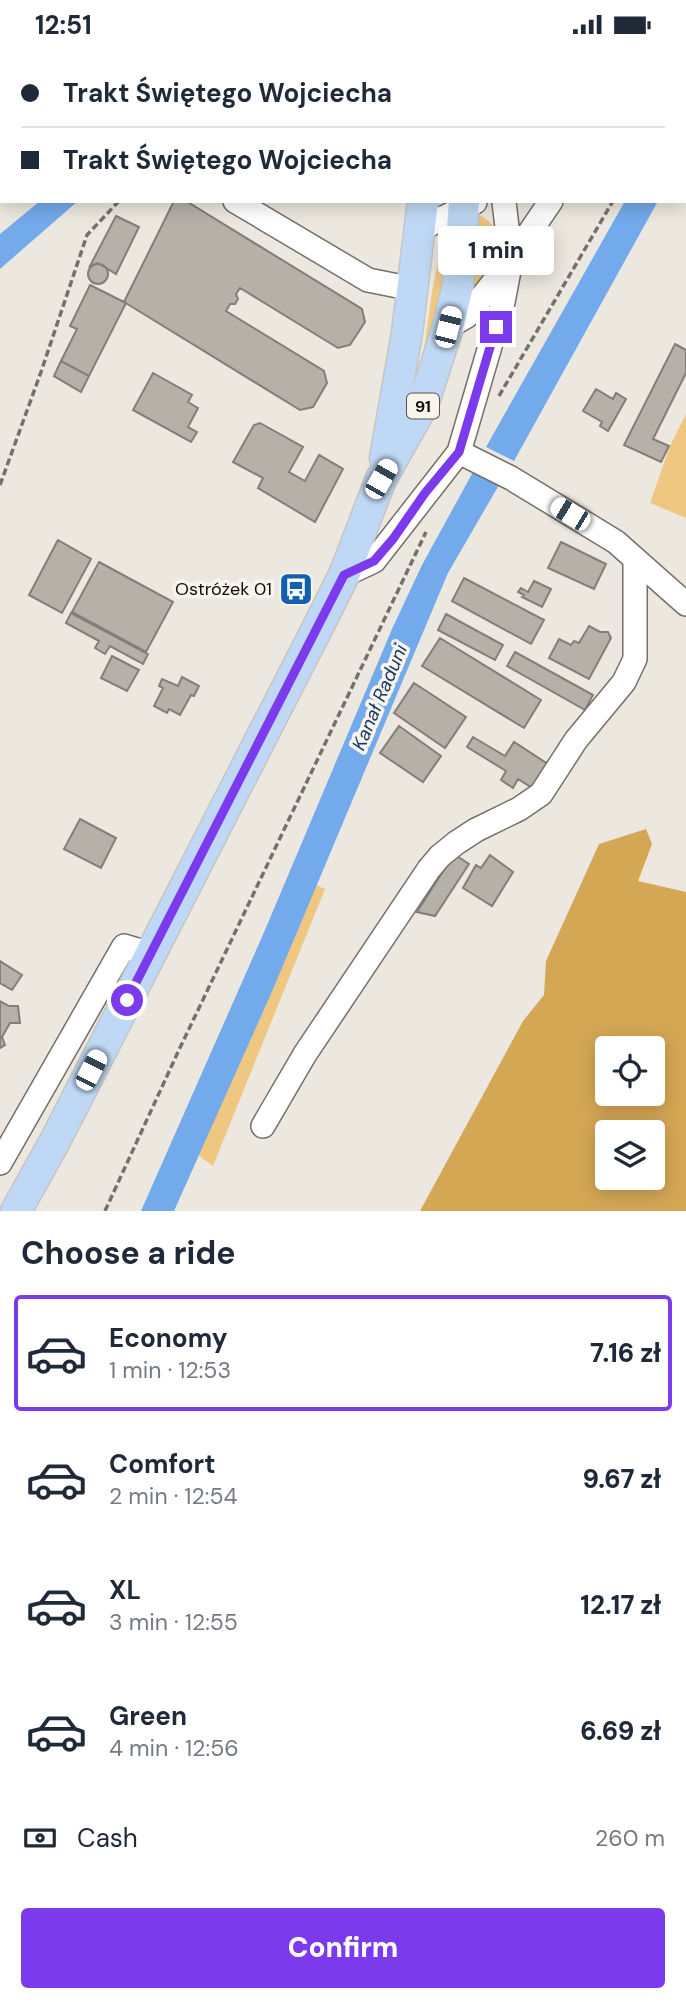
<!DOCTYPE html>
<html lang="en">
<head>
<meta charset="utf-8">
<style>
	:root { --surface:#fff; --page:#f2f2f3; --text:#1f2937; --muted:#747a83; --line:#e0e1e3; --accent:#7c3aed }
	body { margin:0; font-family:"DM Sans",sans-serif; background:var(--page); color:var(--text); height:100vh; display:flex; flex-direction:column; font-size:26px; white-space:nowrap }
	* { box-sizing:border-box; margin:0 }
	p { font-size:23px; color:var(--muted) }
	.icon { flex:none; width:38px; height:38px; fill:none; stroke:currentColor; stroke-width:2; stroke-linecap:round; stroke-linejoin:round }
	.map { position:relative; height:1162px; overflow:hidden }
	.panel { display:flex; flex-direction:column; background:var(--surface); flex:1 }
	.panel>* { flex:none }
	.hud { position:absolute; left:0px; top:0px; width:686px; height:154px; box-shadow:0 4px 18px #0003; display:grid; align-content:center; height:154px; padding:0 21px; background:var(--surface) }
	.buttons { position:absolute; left:595px; top:987px; display:grid; gap:14px }
	.buttons a { display:grid; place-items:center; width:70px; height:70px; border-radius:7px; background:var(--surface); box-shadow:0 4px 18px #0003; font-size:35px }
	.end { position:absolute; width:32px; height:32px; margin:-16px; border:9px solid #7c3aed; background:#fff; box-shadow:0 0 0 4px #fff }
	.from { border-radius:50% }
	.bubble { position:absolute; height:49px; border-radius:7px; background:var(--surface); box-shadow:0 4px 18px #0003; font-size:23px; font-weight:800; line-height:49px; text-align:center }
	.car { position:absolute; width:21px; height:42px; margin:-21px -10px; border-radius:9px; box-shadow:0 0 5px 2px #0007; background:linear-gradient(#fff 24%,#345 0 40%,#fff 0 76%,#345 0 86%,#fff 0) }
	.hud b { display:flex; align-items:center; gap:24px; height:66px; font-size:26px }
	.hud b+b { border-top:2px solid var(--line) }
	.hud i { width:18px; height:18px; background:var(--text) }
	ul { padding:0; list-style:none }
	li { display:flex; align-items:center; gap:21px; height:116px; margin:0 14px 10px; padding:0 7px; border:4px solid transparent; border-radius:7px }
	li div { flex:1 }
	li b { display:block; font-size:26px }
	li em { font-style:normal; font-weight:800 }
	li.current { border-color:var(--accent) }
	li>.icon { width:63px; height:63px; stroke-width:1.5 }
	h2 { padding:0 21px; font-size:32px; line-height:84px }
	.pay { display:flex; align-items:center; gap:18px; height:77px; padding:0 21px; font-size:26px }
	.pay p { margin-inline-start:auto }
	.action { display:flex; gap:14px; margin-top:auto; padding:14px 21px }
	.action a { flex:1; height:80px; border-radius:7px; background:var(--accent); color:#fff; font-size:28px; font-weight:800; line-height:80px; text-align:center }
	.status { display:flex; justify-content:space-between; align-items:center; height:49px; padding:0 35px; background:var(--surface); direction:ltr }
	.status svg { height:19px; fill:currentColor }
	.map>svg:first-child { display:block }
</style>
</head>
<body>
<div class="status"><b>12:51</b><svg viewBox="0 0 49 12"><path d="M0 12V9h3v3zM5 12V6h3v6zM10 12V3h3v9zM15 12V0h3v12zM26 1h20v11H26zM47 4h2v5h-2z"/></svg></div>
<div class="map">
<svg width="686" height="1162" viewBox="0 0 686 1162">
	<rect width="100%" height="100%" fill="#ede8df"/>
	<path fill="#efc781" d="M477,165C495,172 506,192 498,211C493,224 478,237 470,247Z
		M455,175L450,224L403,379C410,353 419,326 424,300C431,261 432,207 455,175Z
		M686,365V469L650,454L670,397Z
		M316,836L325,840L213,1117L198,1106L271,945Z"/>
	<path fill="#d4a754" fill-rule="evenodd" d="M646,780L652,795L638,832L686,843V1162H420L523,972L544,946L546,912L599,795ZM607,999H653V1045H607ZM607,1083H653V1129H607Z"/>
	<path fill="#73aaec" d="M40,152H78L0,220V185Z
		M625,152H658L514,412L486,398Z
		M473,423L499,436L448,524L271,945L174,1162H141L265,881L392,580L422,516Z"/>
	<g fill="none" stroke-linecap="round" stroke-linejoin="round">
		<path stroke="#73aaec" stroke-width="6" d="M27,2L28,0
			M0,39L2,37"/>
	</g>
	<path fill="#b5b0a8" stroke="#837e77" stroke-width="2" d="M572,0H614L571,2Z
		M174,152H186L362,260L365,273L350,296L338,299L240,239L236,245L238,250L235,255H230L226,262L324,322L327,334L313,358L300,361L124,253Z
		M116,167L139,178L116,225L98,214L90,217Z
		M88 225a10 10 0 1 1 20 0a10 10 0 1 1-20 0Z
		M90,236L126,254L89,327L61,312L77,280L70,277Z
		M675,295L686,301V324L653,390L669,397L661,413L624,396Z
		M61,312L89,327L81,343L54,327Z
		M153,324L192,346L188,353L198,359L188,378L197,383L191,393L133,361Z
		M596,340L613,350L616,344L626,350L608,382L600,377L602,373L583,362Z
		M260,374L303,398L289,423L305,432L319,406L343,420L315,473L258,439L263,429L233,413L254,376Z
		M58,491L91,510L62,564L29,546Z
		M561,493L606,515L594,540L548,519Z
		M99,513L173,553L146,603L72,563Z
		M464,529L544,571L531,595L452,552Z
		M534,532L551,540L542,558L522,548L524,546L518,543L521,539L528,543Z
		M71,564L148,605L143,615L110,597L105,605L95,599L99,592L66,574Z
		M446,565L503,596L495,611L438,581Z
		M589,577L600,583H608L611,589L589,630L549,609L559,590L571,596L574,592L579,594Z
		M440,589L541,651L524,679L422,617Z
		M515,603L593,646L585,661L507,617Z
		M112,607L139,621L127,642L101,629Z
		M182,628L199,637L194,647L191,646L180,666L169,660L167,664L154,657L163,639L159,637L162,630L178,637Z
		M414,634L466,668L445,699L394,664Z
		M399,677L441,707L423,733L380,704Z
		M473,688L505,707L514,693L548,715L532,739L518,730L513,739L501,731L506,722L467,698Z
		M80,770L116,789L101,819L64,800Z
		M454,805L469,815L435,867L417,863Z
		M490,806L513,823L492,857L463,839L476,816L481,819Z
		M0,912L22,926L12,941L0,934Z
		M0,952L9,957H18L20,974H10L2,988L5,996L0,999Z"/>
	<g fill="none" stroke-linecap="round" stroke-linejoin="round">
		<g stroke="#747068" stroke-width="26">
			<path id="minor" d="M120,2L121,0
				M651,2L652,0
				M684,93L686,94
				M0,137L2,135
				M235,152L368,231L413,240
				M421,180L475,153
				M448,278L467,267L511,211L551,152
				M459,403L511,429L616,493L686,555
				M344,526L374,512L459,403L503,253L511,211L504,153
				M263,1077L305,1005L429,820L440,807L456,794L476,781L519,760L541,745L576,691L624,633L635,610V510
				M0,1114L124,897L150,905"/>
		</g>
		<g stroke="#c5c5c4" stroke-width="33">
			<path id="major" d="M462,0V2
				M438,2L439,0
				M385,409L407,284L423,152
				M16,1162L55,1092L321,572L344,526L381,430L423,356L448,278L458,236L464,152"/>
		</g>
		<path stroke="#74716b" stroke-width="3.5" stroke-dasharray="7 3.5" stroke-linecap="butt" d="M250,2L251,0
			M684,34L686,31
			M499,347L613,152
			M0,436L41,323L87,186L119,152
			M105,1162L178,1003L426,483"/>
		<use href="#minor" stroke="#fff" stroke-width="23"/>
		<use href="#major" stroke="#bfd8f5" stroke-width="30"/>
		<g stroke="#272421" stroke-width="8">
			<path id="rail" d="M46,2L47,0
				M61,2L62,0
				M0,64L2,62
				M0,85L2,83"/>
		</g>
		<use href="#rail" stroke="#faf5ec" stroke-width="5" stroke-dasharray="16" stroke-linecap="butt"/>
	</g>
	<g fill="none" stroke-linecap="round" stroke-linejoin="round">
		<path stroke="#7c3aed" stroke-width="9" d="M127,951L344,526L374,512L393,490L425,444L459,403L496,278"/>
	</g>
	<defs>
		<g id="bus-square" transform="scale(1.75)"><rect x="-9" y="-9" width="18" height="18" rx="4" fill="#1360af" stroke="#faf5ec"/><path d="M-5-6H5V4H4V6H2V4H-2V6H-4V4H-5ZM-3.5-4V0h7V-4ZM-3.5 1.2v1.5H-2V1.2ZM2 1.2v1.5H3.5V1.2Z" fill="#fff"/></g>
	</defs>
	<g fill-rule="evenodd">
		<use href="#bus-square" x="296" y="540"/>
	</g>
	<g text-anchor="middle" stroke-width="7" stroke-linejoin="round" paint-order="stroke">
		<rect fill="#faf5ec" stroke="#56534e" stroke-width="2" x="407" y="344.5" width="32" height="25" rx="5"/>
		<g font-size="16" font-weight="bold" fill="#0f0d0a">
			<text x="423" y="363">91</text>
		</g>
		<g font-size="18" fill="#0f0d0a" stroke="#faf5ec" text-anchor="end">
			<text x="272" y="546">Ostróżek 01</text>
		</g>
		<g font-size="19" font-style="italic" fill="#133964" stroke="#faf5ec">
			<text transform="translate(379 648) rotate(-67)" y="7">Kanał Raduni</text>
		</g>
	</g>
</svg>
<div class="buttons">
<a><svg class="icon" aria-label="locate" viewBox="0 0 24 24"><circle cx="12" cy="12" r="6"/><path d="M12 2v4M12 18v4M2 12h4M18 12h4"/></svg></a>
<a><svg class="icon" aria-label="layers" viewBox="0 0 24 24"><path d="M12 4l9 5-9 5-9-5zM3 14l9 5 9-5"/></svg></a>
</div>
<i class="end from" style="left:127px;top:951px"></i>
<i class="end" style="left:496px;top:278px"></i>
<div class="bubble" style="left:438px;top:177px;width:116px">1 min</div>
<i class="car" style="left:448px;top:278px;rotate:14deg"></i>
<i class="car" style="left:381px;top:430px;rotate:30deg"></i>
<i class="car" style="left:570px;top:465px;rotate:301deg"></i>
<i class="car" style="left:91px;top:1021px;rotate:27deg"></i>
<div class="hud">
<b><i class="from"></i>Trakt Świętego Wojciecha</b>
<b><i></i>Trakt Świętego Wojciecha</b>
</div>
</div>
<section class="panel">
<h2>Choose a ride</h2>
<ul>
<li class="current"><svg class="icon" aria-label="car" viewBox="0 0 24 24"><path d="M5 17H2v-5l4-1 3-4h7l3 4 3 1v5h-3M9 17h6M6 11h13"/><circle cx="7" cy="17" r="2"/><circle cx="17" cy="17" r="2"/></svg><div><b>Economy</b><p>1 min · 12:53</p></div><em>7.16 zł</em></li>
<li><svg class="icon" aria-label="car" viewBox="0 0 24 24"><path d="M5 17H2v-5l4-1 3-4h7l3 4 3 1v5h-3M9 17h6M6 11h13"/><circle cx="7" cy="17" r="2"/><circle cx="17" cy="17" r="2"/></svg><div><b>Comfort</b><p>2 min · 12:54</p></div><em>9.67 zł</em></li>
<li><svg class="icon" aria-label="car" viewBox="0 0 24 24"><path d="M5 17H2v-5l4-1 3-4h7l3 4 3 1v5h-3M9 17h6M6 11h13"/><circle cx="7" cy="17" r="2"/><circle cx="17" cy="17" r="2"/></svg><div><b>XL</b><p>3 min · 12:55</p></div><em>12.17 zł</em></li>
<li><svg class="icon" aria-label="car" viewBox="0 0 24 24"><path d="M5 17H2v-5l4-1 3-4h7l3 4 3 1v5h-3M9 17h6M6 11h13"/><circle cx="7" cy="17" r="2"/><circle cx="17" cy="17" r="2"/></svg><div><b>Green</b><p>4 min · 12:56</p></div><em>6.69 zł</em></li>
</ul>
<div class="pay"><svg class="icon" aria-label="cash" viewBox="0 0 24 24"><path d="M3 7h18v10H3z"/><circle cx="12" cy="12" r="2"/></svg>Cash<p>260 m</p></div>
<div class="action"><a>Confirm</a></div>
</section>
</body>
</html>
